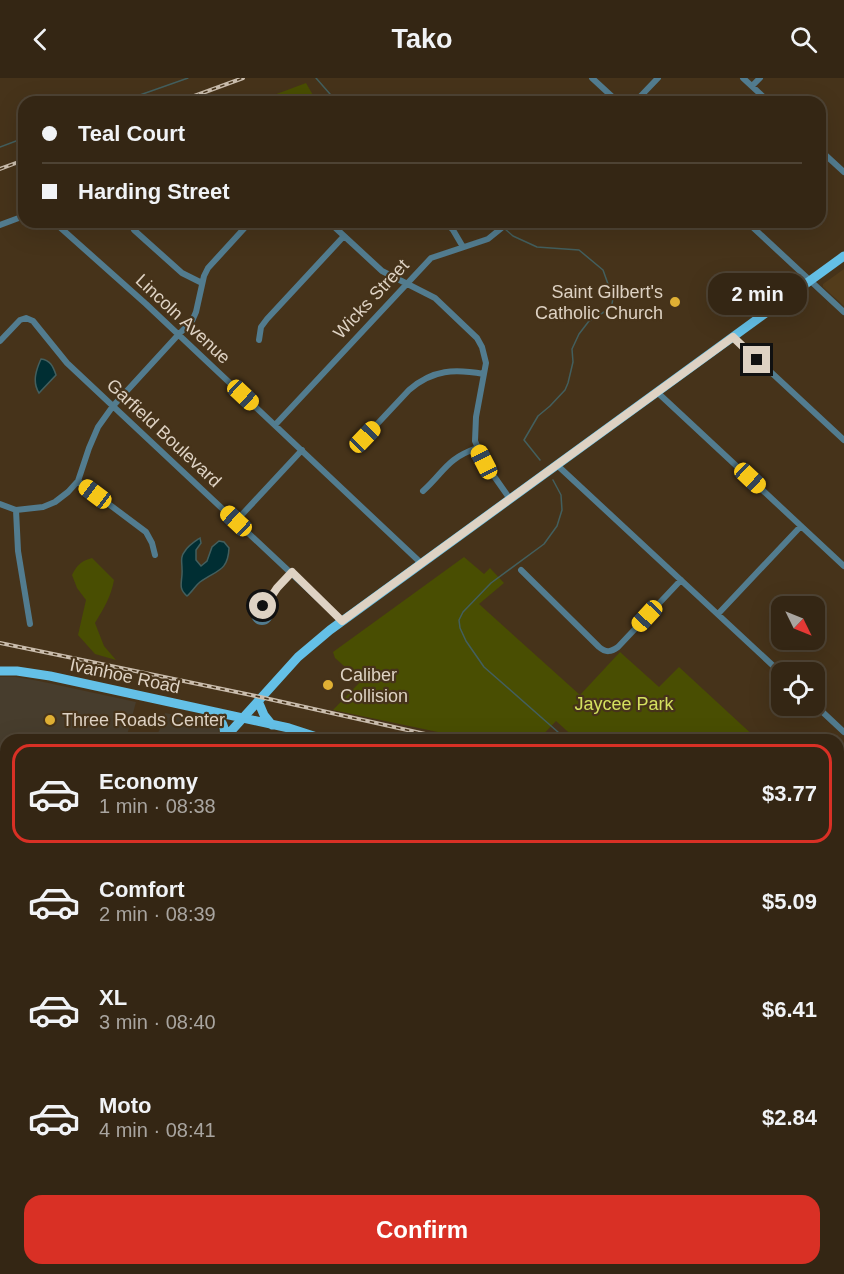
<!DOCTYPE html>
<html lang="en">
<head>
<meta charset="utf-8">
<style>
	:root { --surface:#342614; --page:#3f3222; --text:#f1f3f6; --muted:#a9a5a0; --line:#4e4334; --accent:#d93025 }
	body { margin:0; font-family:Arial,sans-serif; background:var(--page); color:var(--text); height:100vh; display:flex; flex-direction:column; font-size:22px; white-space:nowrap }
	* { box-sizing:border-box; margin:0 }
	p { font-size:20px; color:var(--muted) }
	.icon { flex:none; width:33px; height:33px; fill:none; stroke:currentColor; stroke-width:2; stroke-linecap:round; stroke-linejoin:round }
	.map { position:relative; flex:1; overflow:hidden }
	.sheet { position:absolute; left:0px; top:656px; width:844px; height:542px; display:flex; flex-direction:column; background:var(--surface); border-radius:18px 18px 0 0; box-shadow:0 6px 24px #0002,0 0 0 2px var(--line) }
	.sheet>* { flex:none }
	.top-card { position:absolute; left:18px; top:18px; width:808px; height:132px; border-radius:18px; box-shadow:0 6px 24px #0002,0 0 0 2px var(--line); display:grid; align-content:center; height:132px; padding:0 24px; background:var(--surface) }
	.needle { width:39px; rotate:133deg }
	.tools { position:absolute; left:771px; top:518px; display:grid; gap:12px }
	.tools a { display:grid; place-items:center; width:54px; height:54px; border-radius:12px; background:var(--surface); box-shadow:0 6px 24px #0002,0 0 0 2px var(--line); font-size:30px }
	.end { position:absolute; width:27px; height:27px; margin:-14px; border:8px solid #ded2c3; background:#111; box-shadow:0 0 0 3px #111 }
	.from { border-radius:50% }
	.bubble { position:absolute; height:42px; border-radius:18px; background:var(--surface); box-shadow:0 6px 24px #0002,0 0 0 2px var(--line); font-size:20px; font-weight:600; line-height:42px; text-align:center }
	.car { position:absolute; width:18px; height:36px; margin:-18px -9px; border-radius:8px; box-shadow:0 0 4px 2px #0007; background:linear-gradient(#f5c518 24%,#345 0 40%,#f5c518 0 76%,#345 0 86%,#f5c518 0) }
	.top-card b { display:flex; align-items:center; gap:21px; height:57px; font-size:22px }
	.top-card b+b { border-top:2px solid var(--line) }
	.top-card i { width:15px; height:15px; background:var(--text) }
	ul { padding:10px 0 0; list-style:none }
	li { display:flex; align-items:center; gap:18px; height:99px; margin:0 12px 9px; padding:0 12px; border:3px solid transparent; border-radius:18px }
	li div { flex:1 }
	li b { display:block; font-size:22px }
	li em { font-style:normal; font-weight:600 }
	li.current { border-color:var(--accent) }
	li>.icon { width:54px; height:54px; stroke-width:1.5 }
	.primary-button { display:flex; gap:12px; margin-top:auto; padding:12px 24px }
	.primary-button a { flex:1; height:69px; border-radius:18px; background:var(--accent); color:#fff; font-size:24px; font-weight:600; line-height:69px; text-align:center }
	header { display:flex; justify-content:space-between; align-items:center; height:78px; padding:0 24px; background:var(--surface); font-size:27px; font-weight:600 }
	.map>svg:first-child { display:block }
</style>
</head>
<body>
<header><svg class="icon" aria-label="back" viewBox="0 0 24 24"><path d="M15 5l-7 7 7 7"/></svg>Tako<svg class="icon" aria-label="search" viewBox="0 0 24 24"><circle cx="10" cy="10" r="6"/><path d="M15 15l6 6"/></svg></header>
<div class="map">
<svg width="844" height="1196" viewBox="0 0 844 1196">
	<rect width="100%" height="100%" fill="#46331a"/>
	<path fill="#473d2d" d="M0,599H16L39,603L136,624L126,661L6,662V675L0,669Z
		M165,635L218,645L219,657L215,661L153,662L159,653Z
		M6,747V937L0,950V753Z
		M6,999V1104L0,1115V1012Z"/>
	<path fill="#533c1b" d="M844,191V228L823,209V206Z"/>
	<path fill="#494e02" d="M306,5L317,24H255Z
		M464,479L484,496L490,490L504,505L479,526L580,617L620,574L659,609L679,589L757,661H576L556,643L539,661H471L333,632L361,603L335,580L333,574Z
		M92,480L114,502C111,519 104,530 95,545L104,568L116,582L95,576L78,557L86,522L77,510L72,497C77,487 81,483 92,480Z
		M838,854L844,859V996L838,991Z"/>
	<path fill="#002e33" stroke="#435f5e" stroke-width="1.5" d="M41,281C50,282 53,288 56,297L39,315C32,304 36,292 41,281Z
		M200,460L201,465L196,472V482L201,488L207,483L212,469L219,463L224,464L229,470C228,494 216,492 200,504C195,508 192,514 187,518C177,510 183,503 182,491C182,484 180,479 185,473C189,467 194,464 200,460Z
		M6,710V737L2,744H0V714Z"/>
	<g fill="none" stroke-linecap="round" stroke-linejoin="round">
		<path stroke="#435f5e" stroke-width="1.5" d="M316,0L337,24
			M120,24L188,0
			M404,24L423,23V24
			M0,69L24,60
			M505,151L513,158L537,169L579,172L603,192L613,220L612,226L609,231L589,243L579,256L572,271L573,284L568,305L565,312L550,328L538,338L524,362L540,382
			M553,402L561,417L562,432L557,448L544,466L491,505L463,534L459,542L460,550L466,563L484,589L567,662
			M838,1007L844,1013
			M838,1038L844,1032
			M712,1196L717,1191"/>
		<path stroke="#527c8f" stroke-width="6" d="M592,0L618,24
			M743,0L769,24
			M752,8L760,0
			M635,24L658,0
			M820,72L844,94
			M54,144L146,226L421,485
			M130,144L134,152L182,195L202,205
			M329,144L382,193L435,220L477,260L482,269L486,285L476,339L475,363L484,384L510,421
			M445,144L453,152L463,169
			M747,144L844,234
			M0,147L24,138
			M733,259L844,362
			M259,262L261,249L267,241L344,158
			M0,263L20,242L26,240L33,243L67,285L342,543
			M657,314L844,488
			M275,347L431,180L488,161L509,144
			M365,359L409,312C433,291 455,291 484,296
			M557,387L782,596
			M78,403L146,454L152,465L155,477
			M423,413C445,393 446,381 477,370
			M0,426L16,432L43,429L55,424L68,414L78,403L89,370L98,349L113,328L178,257L192,243L196,234L204,198L208,190L250,144
			M16,432L18,473L30,546
			M236,443L302,372
			M521,492L599,569C606,575 611,574 618,569L681,502
			M254 536a8 8 0 1 1 16 0a8 8 0 1 1-16 0Z
			M265,528L277,510L292,494
			M718,536L801,448
			M814,626L844,654
			M0,679L6,684"/>
		<path stroke="#5da3c1" stroke-width="8" d="M838,1133L844,1124
			M0,1138L6,1143
			M55,1191L61,1196
			M799,1196L803,1191"/>
		<path stroke="#64c0e7" stroke-width="9" d="M0,593H17L50,598L289,650L326,662
			M258,623L264,637L272,647
			M213,635C222,643 226,648 224,660
			M223,662L298,579L330,552L844,178
			M0,966L6,954
			M838,1069L844,1074"/>
		<g stroke="#cabdad" stroke-width="4">
			<path id="rail" d="M178,24L243,0
				M0,91L24,82
				M0,565L251,617L452,662
				M838,748L844,749"/>
		</g>
		<use href="#rail" stroke="#46331a" stroke-width="1.5" stroke-dasharray="4.5" stroke-linecap="butt"/>
	</g>
	<g fill="none" stroke-linecap="round" stroke-linejoin="round">
		<path stroke="#ded2c3" stroke-width="8" d="M263,528H265L277,510L292,494L342,543L733,259L757,282"/>
	</g>
	<g fill="#e0b034" stroke="#46331a" stroke-width="2">
		<circle cx="675" cy="224" r="6"/>
		<circle cx="328" cy="607" r="6"/>
		<circle cx="50" cy="642" r="6"/>
	</g>
	<g text-anchor="middle" stroke-width="4.5" stroke-linejoin="round" paint-order="stroke">
		<g font-size="18" fill="#ded2c3" stroke="#46331a" text-anchor="start">
			<text x="663" y="220" text-anchor="end">Saint Gilbert's<tspan x="663" dy="21">Catholic Church</tspan></text>
			<text x="340" y="603">Caliber<tspan x="340" dy="21">Collision</tspan></text>
			<text x="62" y="648">Three Roads Center</text>
		</g>
		<g font-size="18" fill="#ded2c3" stroke="#46331a">
			<text transform="translate(371 221) rotate(-47)" y="6">Wicks Street</text>
			<text transform="translate(183 241) rotate(43)" y="6">Lincoln Avenue</text>
			<text transform="translate(164 355) rotate(43)" y="6">Garfield Boulevard</text>
			<text transform="translate(125 598) rotate(12)" y="6">Ivanhoe Road</text>
		</g>
		<g font-size="18" fill="#d4e05f" stroke="#46331a">
			<text x="624" y="632">Jaycee Park</text>
		</g>
	</g>
</svg>
<div class="tools">
<a><svg class="needle" viewBox="-14 -14 28 28"><path d="M0-13l5 13h-10z" fill="#e53935"/><path d="M0 13l5-13h-10z" fill="#a9a5a0"/></svg></a>
<a><svg class="icon" aria-label="locate" viewBox="0 0 24 24"><circle cx="12" cy="12" r="6"/><path d="M12 2v4M12 18v4M2 12h4M18 12h4"/></svg></a>
</div>
<i class="end from" style="left:263px;top:528px"></i>
<i class="end" style="left:757px;top:282px"></i>
<div class="bubble" style="left:708px;top:195px;width:99px">2 min</div>
<i class="car" style="left:243px;top:317px;rotate:133deg"></i>
<i class="car" style="left:365px;top:359px;rotate:44deg"></i>
<i class="car" style="left:484px;top:384px;rotate:333deg"></i>
<i class="car" style="left:750px;top:400px;rotate:133deg"></i>
<i class="car" style="left:95px;top:416px;rotate:307deg"></i>
<i class="car" style="left:236px;top:443px;rotate:313deg"></i>
<i class="car" style="left:647px;top:538px;rotate:223deg"></i>
<div class="top-card">
<b><i class="from"></i>Teal Court</b>
<b><i></i>Harding Street</b>
</div>
<section class="sheet">
<ul>
<li class="current"><svg class="icon" aria-label="car" viewBox="0 0 24 24"><path d="M5 17H2v-5l4-1 3-4h7l3 4 3 1v5h-3M9 17h6M6 11h13"/><circle cx="7" cy="17" r="2"/><circle cx="17" cy="17" r="2"/></svg><div><b>Economy</b><p>1 min · 08:38</p></div><em>$3.77</em></li>
<li><svg class="icon" aria-label="car" viewBox="0 0 24 24"><path d="M5 17H2v-5l4-1 3-4h7l3 4 3 1v5h-3M9 17h6M6 11h13"/><circle cx="7" cy="17" r="2"/><circle cx="17" cy="17" r="2"/></svg><div><b>Comfort</b><p>2 min · 08:39</p></div><em>$5.09</em></li>
<li><svg class="icon" aria-label="car" viewBox="0 0 24 24"><path d="M5 17H2v-5l4-1 3-4h7l3 4 3 1v5h-3M9 17h6M6 11h13"/><circle cx="7" cy="17" r="2"/><circle cx="17" cy="17" r="2"/></svg><div><b>XL</b><p>3 min · 08:40</p></div><em>$6.41</em></li>
<li><svg class="icon" aria-label="car" viewBox="0 0 24 24"><path d="M5 17H2v-5l4-1 3-4h7l3 4 3 1v5h-3M9 17h6M6 11h13"/><circle cx="7" cy="17" r="2"/><circle cx="17" cy="17" r="2"/></svg><div><b>Moto</b><p>4 min · 08:41</p></div><em>$2.84</em></li>
</ul>
<div class="primary-button"><a>Confirm</a></div>
</section>
</div>
</body>
</html>
